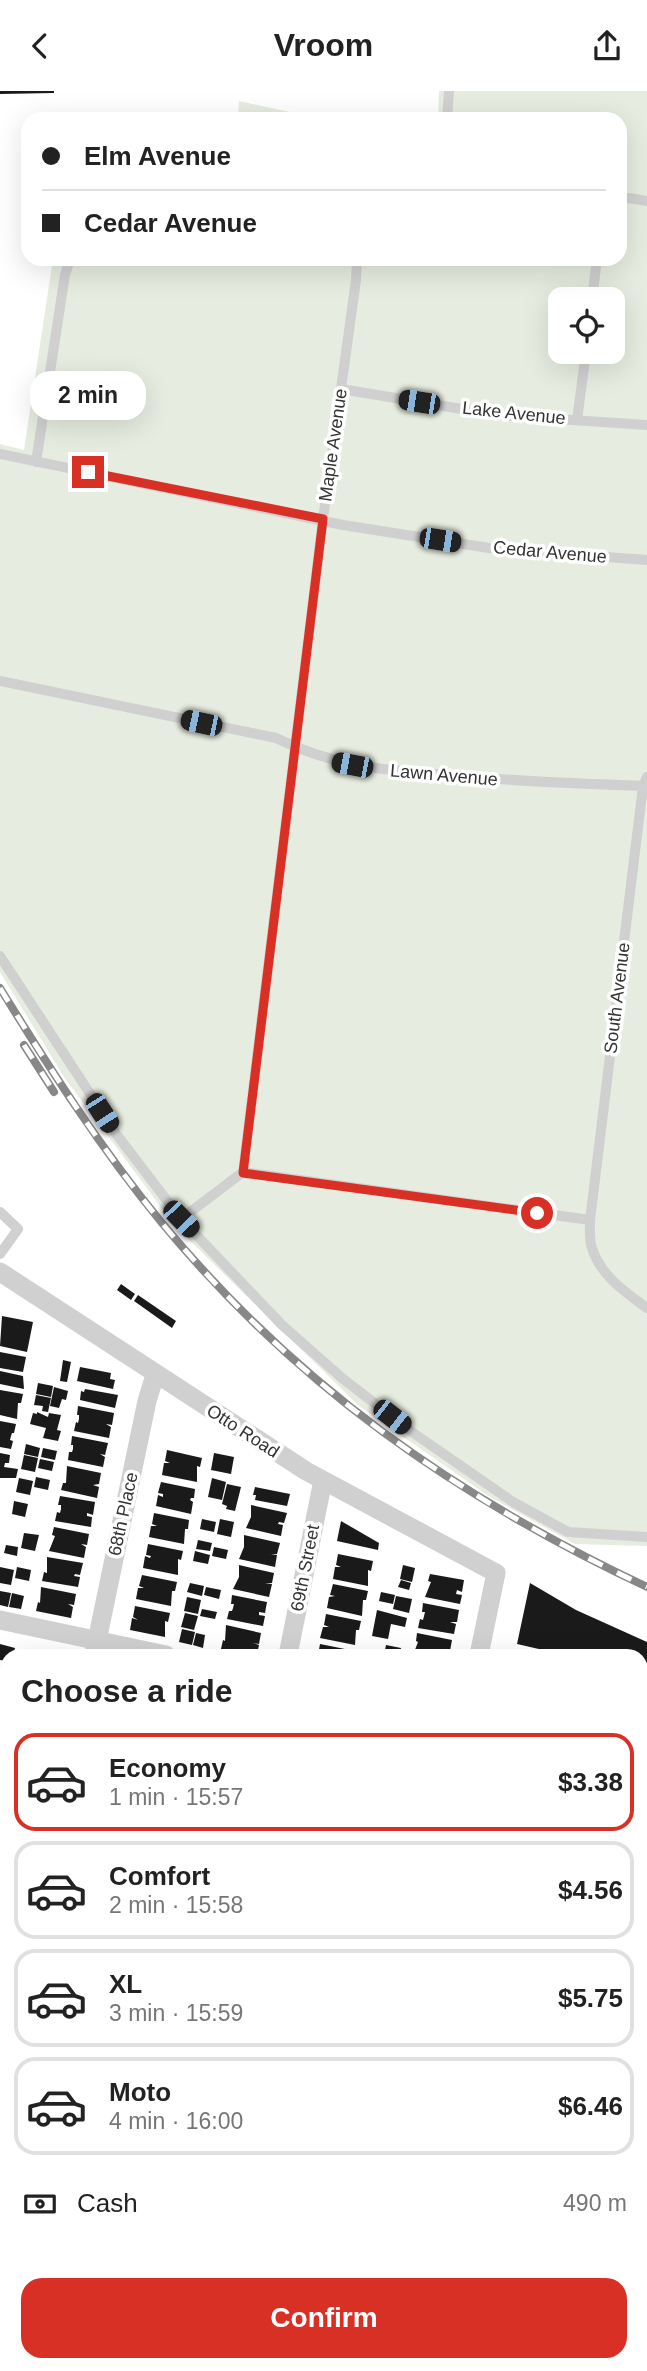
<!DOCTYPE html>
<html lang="en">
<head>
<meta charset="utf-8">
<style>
	:root { --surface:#fff; --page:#f6f6f6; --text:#222; --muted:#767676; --line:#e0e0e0; --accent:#d93025 }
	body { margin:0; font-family:Arial,sans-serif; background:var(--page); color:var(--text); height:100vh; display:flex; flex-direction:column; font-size:26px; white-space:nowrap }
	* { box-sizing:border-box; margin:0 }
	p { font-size:23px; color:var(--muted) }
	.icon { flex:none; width:38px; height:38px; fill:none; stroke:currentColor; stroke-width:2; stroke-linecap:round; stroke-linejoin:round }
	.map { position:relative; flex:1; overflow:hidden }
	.details { position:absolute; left:0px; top:1558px; width:648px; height:723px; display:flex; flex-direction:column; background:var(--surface); border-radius:21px 21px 0 0; box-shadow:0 7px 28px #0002 }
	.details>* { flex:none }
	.top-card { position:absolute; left:21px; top:21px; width:606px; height:154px; border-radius:21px; box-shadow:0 7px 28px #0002; display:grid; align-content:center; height:154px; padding:0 21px; background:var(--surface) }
	.buttons { position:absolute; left:548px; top:196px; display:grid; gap:14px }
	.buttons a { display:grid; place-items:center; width:77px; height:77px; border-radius:14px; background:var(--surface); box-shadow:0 7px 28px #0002; font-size:35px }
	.end { position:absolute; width:32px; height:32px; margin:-16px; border:9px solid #d93025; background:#fff; box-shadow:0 0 0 4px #fff }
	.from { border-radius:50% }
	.bubble { position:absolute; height:49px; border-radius:21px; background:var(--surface); box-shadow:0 7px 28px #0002; font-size:23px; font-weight:800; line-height:49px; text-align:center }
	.car { position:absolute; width:21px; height:42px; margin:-21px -10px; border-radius:9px; box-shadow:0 0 5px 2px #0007; background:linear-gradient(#222 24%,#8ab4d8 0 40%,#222 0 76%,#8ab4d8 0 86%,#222 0) }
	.top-card b { display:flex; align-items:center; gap:24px; height:66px; font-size:26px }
	.top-card b+b { border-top:2px solid var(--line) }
	.top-card i { width:18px; height:18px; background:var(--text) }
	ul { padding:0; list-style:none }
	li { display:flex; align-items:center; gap:21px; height:98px; margin:0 14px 10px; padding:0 7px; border:4px solid var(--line); border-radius:21px }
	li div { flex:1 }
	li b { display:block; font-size:26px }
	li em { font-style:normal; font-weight:800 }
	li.selected { border-color:var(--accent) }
	li>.icon { width:63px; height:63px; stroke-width:1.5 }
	h2 { padding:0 21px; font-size:32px; line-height:84px }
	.pay { display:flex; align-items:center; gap:18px; height:77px; padding:0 21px; font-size:26px }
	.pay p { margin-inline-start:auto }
	.button { display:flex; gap:14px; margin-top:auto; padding:14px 21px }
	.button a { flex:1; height:80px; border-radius:21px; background:var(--accent); color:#fff; font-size:28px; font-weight:800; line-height:80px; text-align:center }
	header { display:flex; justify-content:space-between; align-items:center; height:91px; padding:0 21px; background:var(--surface); font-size:32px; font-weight:800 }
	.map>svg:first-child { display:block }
</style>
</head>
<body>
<header><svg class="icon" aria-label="back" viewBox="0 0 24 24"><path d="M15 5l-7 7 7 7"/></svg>Vroom<svg class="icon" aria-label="share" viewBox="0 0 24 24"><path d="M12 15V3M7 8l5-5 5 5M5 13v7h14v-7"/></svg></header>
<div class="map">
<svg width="647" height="2280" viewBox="0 0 647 2280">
	<rect width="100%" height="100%" fill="#fff"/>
	<path fill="#e6ecdf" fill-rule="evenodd" d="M439,0H647V1455L575,1453L490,1406L359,1315L175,1135L64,986L0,881V353L24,359L53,168H620V28H438ZM560,208H612V261H560Z
		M239,10L322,28H238Z
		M640,1861L647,1862V2051L640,2050Z"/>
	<path fill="#1a1a1a" d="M0,0H54V2L0,3Z
		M121,1193L135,1203L131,1209L117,1199Z
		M138,1204L176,1230L172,1237L134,1210Z
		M2,1225L33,1231L27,1261L0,1255Z
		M0,1261L26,1266L23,1281L0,1277Z
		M63,1269L71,1271L67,1291L60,1290Z
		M80,1276L111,1282L110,1288L115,1289L113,1298L77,1290Z
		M0,1280L23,1285L24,1298L0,1293Z
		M38,1292L53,1295L51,1306L36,1303Z
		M54,1296L68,1300L66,1309L62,1308L59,1317L50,1315Z
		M85,1298L118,1304L115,1317L80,1309L81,1300L84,1301Z
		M0,1299L23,1303L21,1312H18L17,1328L0,1324Z
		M36,1304L51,1307L48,1321L42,1320L43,1315L34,1314Z
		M78,1315L114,1322L112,1334L106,1333L111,1336L109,1347L74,1340L76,1331L78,1332L79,1328V1324H77Z
		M37,1321L48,1326L49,1322L61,1324L57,1339L61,1340L58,1350L43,1347L46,1337L30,1333L33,1322L37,1323Z
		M0,1330L16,1333L14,1342H12L11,1345L10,1349L13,1350L11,1358L0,1356Z
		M72,1345L108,1352L105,1364L100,1363L105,1366L103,1376L68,1369L69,1361H72L73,1358V1354H71Z
		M26,1353L40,1357L38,1366L24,1363Z
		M43,1357L57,1360L55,1369L41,1366Z
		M167,1359L202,1367L200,1376L197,1375V1391L162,1384L164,1372H170L165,1370Z
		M0,1362L10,1364L9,1372H5L4,1376L18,1378L16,1387H0Z
		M214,1362L234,1366L231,1383L211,1379Z
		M24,1364L38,1367L35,1381L21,1378Z
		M40,1368L54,1371L52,1380L38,1377Z
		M67,1375L101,1382L99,1393L93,1394L99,1396L97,1407L61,1399L63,1392H66Z
		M36,1386L50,1389L48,1399L34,1396Z
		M19,1387L33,1390L30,1404L16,1401Z
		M212,1387L226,1391L222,1409L208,1406Z
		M161,1391L195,1398L194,1407H191L190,1409L193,1411L191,1423L156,1415L158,1404L163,1406V1403L158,1402Z
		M227,1393L241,1396L235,1420L226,1418L227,1415L222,1413Z
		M255,1396L290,1403L287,1415L255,1409L256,1404H253Z
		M60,1405L95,1411L93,1424L87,1422V1425L92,1426L91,1436L55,1430L57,1421L60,1422L61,1418V1414H58Z
		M14,1410L28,1413L25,1426L12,1423Z
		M251,1414L287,1422L284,1432L279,1431L278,1433L283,1434L281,1445L246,1437L251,1426Z
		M154,1422L189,1429L188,1438H185L184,1453L149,1446L151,1435H157L152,1433Z
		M202,1428L216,1431L214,1441L200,1438Z
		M220,1428L234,1431L231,1446L217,1443Z
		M341,1430L379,1452L378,1459L337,1450Z
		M54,1436L89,1443L87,1454L81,1453L86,1456L84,1467L49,1460L55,1445L52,1444Z
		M24,1442L39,1444L35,1460L21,1457Z
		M244,1444L280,1452L277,1463H271L277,1464L275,1476L239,1468L244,1456Z
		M198,1449L212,1452L210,1460L196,1458Z
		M148,1453L183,1460L181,1469L178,1468V1484L143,1477L145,1465L150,1467L151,1465L146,1464Z
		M6,1454L18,1456L17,1465L4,1462Z
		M214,1456L228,1459L226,1468L212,1465Z
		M195,1460L210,1464L208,1473L193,1470Z
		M338,1463L373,1470L371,1480L368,1479V1495L333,1488L335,1476H341L336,1474Z
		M47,1466L83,1472L80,1484L75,1483L74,1485L80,1486L78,1496L42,1490L44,1481L47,1482Z
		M239,1474L274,1482L272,1492H265L272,1493L269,1506L233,1498L239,1486Z
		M403,1474L415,1477L412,1491L400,1488Z
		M0,1476L14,1479L11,1494L0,1492Z
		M17,1476L31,1479L29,1490L15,1487Z
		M430,1483L464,1489L462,1501L457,1499L456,1503L462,1504L460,1513L425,1506L431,1491L428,1490Z
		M142,1484L177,1491L175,1500H172L171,1515L136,1508L138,1497H144L139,1495Z
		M401,1489L411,1492L409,1499L398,1496Z
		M190,1492L204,1495L202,1505L187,1501Z
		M530,1492L576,1519L647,1551V1645L640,1644V1564H551L552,1561L517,1553Z
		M333,1493L368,1500L366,1509H363L362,1525L327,1517L329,1506L335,1505L330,1504Z
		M41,1496L76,1503L74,1514L68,1513L73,1516L71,1527L36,1520L38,1511L40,1512Z
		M206,1496L221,1499L219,1508L204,1504Z
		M0,1500L11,1502L8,1516L0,1514Z
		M381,1501L395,1504L393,1513L379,1510Z
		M12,1502L24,1505L21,1518L9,1516Z
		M232,1504L267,1511L265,1522L259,1521V1524L265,1525L263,1535L227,1528L229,1520H232L233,1517L234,1513H231Z
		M396,1505L412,1508L409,1522L393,1518Z
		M187,1506L201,1509L198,1523L184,1520Z
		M423,1512L459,1519L457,1531H450L456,1533L454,1543L418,1537L420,1528L423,1529L425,1521H422Z
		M135,1515L170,1522L168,1531L165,1530V1546L130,1539L132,1527L138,1529L133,1526Z
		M202,1518L217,1521L215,1528L200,1525Z
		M377,1519L407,1527L405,1536L391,1533L388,1548L372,1545Z
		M185,1522L198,1525L194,1539L181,1536Z
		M326,1523L361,1530L359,1539H356L355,1554L320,1547L323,1536H329L324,1534Z
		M226,1534L261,1542L259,1553L253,1552L259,1554L257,1564L221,1558L223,1549L225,1550Z
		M182,1538L195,1541L192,1554L179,1551Z
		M196,1542L205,1544L203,1557L193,1554Z
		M417,1542L452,1549L450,1560L444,1559V1561L453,1564H413L418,1551L416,1550Z
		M0,1553L15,1557L13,1564H7V1570L0,1569Z
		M320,1553L355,1560L354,1564H318Z
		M386,1554L401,1557L399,1564H384Z
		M21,1559L40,1563V1564H20Z
		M6,1632H7V1651L2,1650Z
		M0,1657L7,1658V1686L0,1684Z
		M0,1696L7,1698V1729L0,1727Z
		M0,1734L7,1735V1766L0,1765Z
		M0,1771L7,1772V1788L0,1786Z
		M0,1792L7,1794V1840L0,1839Z
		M646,1821H647V1841L640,1839V1831L644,1832Z
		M0,1844L7,1846V1860L0,1858Z
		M640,1848L647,1850V1862L640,1861Z
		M0,1871L7,1872L1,1904H0Z
		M640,2115L647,2117V2161L640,2159Z
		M0,2160L7,2162V2185L0,2183Z
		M640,2223L647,2224L643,2247L640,2246Z
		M0,2268L7,2269V2273H20L19,2280H0Z
		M640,2268L647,2270V2280H636L637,2277L622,2275L640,2273Z
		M70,2273H112L110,2280H69Z
		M166,2273H190L201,2275L200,2280H164Z
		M220,2273H236L235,2280H219Z
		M237,2273H251L249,2280H236Z
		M267,2273H313L312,2280H265Z
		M463,2273H488L506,2277V2280H461Z
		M571,2273L607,2278L608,2273H621L620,2280L610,2278V2280H569Z"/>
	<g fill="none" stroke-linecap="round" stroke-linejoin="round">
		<path stroke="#d0d0d0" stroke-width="10" d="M447,28L449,0
			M620,108L629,107L647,110
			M293,168H296
			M592,208L597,168
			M341,298L498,324L647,334
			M577,329L586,261
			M0,363L343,434L489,457L647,469
			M36,371L65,184L70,168
			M0,590L276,647C335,676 384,679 448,684C514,690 581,693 647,695
			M647,686L643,695L590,1129C590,1138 589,1149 592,1157C600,1184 625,1201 647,1217
			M0,865L117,1044L181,1128L282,1234L342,1287L409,1339L513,1411L568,1441L647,1446
			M243,1081L323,428L356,189L357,168
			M0,1121L18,1138L0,1163
			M181,1128L243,1081L590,1129"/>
		<path stroke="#d0d0d0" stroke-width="19" d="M0,1181L306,1380L496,1482L479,1564
			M0,1529L166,1564
			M94,1564L147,1310L155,1284
			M288,1564L323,1389
			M640,1664L647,1666
			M640,1718L647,1686
			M0,2020L7,1986
			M140,2280L141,2273
			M332,2280L333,2273
			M524,2280L526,2273"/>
		<path stroke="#bdbdbd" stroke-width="26" d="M0,1950L7,1951
			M640,2082L647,2083"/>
		<g stroke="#888" stroke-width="8">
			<path id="rail" d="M0,897C50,978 101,1058 162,1132C297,1295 456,1406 647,1496
				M24,954L54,1001"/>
		</g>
		<use href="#rail" stroke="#fff" stroke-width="5" stroke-dasharray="16" stroke-linecap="butt"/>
	</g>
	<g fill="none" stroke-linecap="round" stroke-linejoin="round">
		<path stroke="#d93025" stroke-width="9" d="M88,381L323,428L243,1082L537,1122"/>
	</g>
	<g text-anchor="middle" stroke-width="7" stroke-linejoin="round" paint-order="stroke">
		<g font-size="18" fill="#333" stroke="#fff">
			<text transform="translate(514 322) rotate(6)" y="6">Lake Avenue</text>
			<text transform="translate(333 354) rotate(-82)" y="6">Maple Avenue</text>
			<text transform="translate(550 461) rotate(5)" y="6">Cedar Avenue</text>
			<text transform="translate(444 684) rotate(5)" y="6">Lawn Avenue</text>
			<text transform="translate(617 907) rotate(-83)" y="6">South Avenue</text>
			<text transform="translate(243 1340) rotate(33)" y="6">Otto Road</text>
			<text transform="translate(123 1423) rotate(-78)" y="6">68th Place</text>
			<text transform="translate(305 1477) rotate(-79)" y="6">69th Street</text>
		</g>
	</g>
</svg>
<div class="buttons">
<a><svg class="icon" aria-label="locate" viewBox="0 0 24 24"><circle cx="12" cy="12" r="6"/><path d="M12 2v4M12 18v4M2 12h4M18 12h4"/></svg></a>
</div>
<i class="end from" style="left:537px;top:1122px"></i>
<i class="end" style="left:88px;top:381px"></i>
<div class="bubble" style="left:30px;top:280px;width:116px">2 min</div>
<i class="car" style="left:419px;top:311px;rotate:279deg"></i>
<i class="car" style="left:440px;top:449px;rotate:99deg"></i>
<i class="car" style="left:201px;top:632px;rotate:282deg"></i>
<i class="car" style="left:352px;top:674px;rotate:281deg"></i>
<i class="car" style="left:102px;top:1022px;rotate:147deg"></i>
<i class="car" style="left:181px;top:1128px;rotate:136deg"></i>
<i class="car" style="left:392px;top:1326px;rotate:128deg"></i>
<div class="top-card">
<b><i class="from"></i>Elm Avenue</b>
<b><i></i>Cedar Avenue</b>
</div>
<section class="details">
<h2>Choose a ride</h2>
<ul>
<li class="selected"><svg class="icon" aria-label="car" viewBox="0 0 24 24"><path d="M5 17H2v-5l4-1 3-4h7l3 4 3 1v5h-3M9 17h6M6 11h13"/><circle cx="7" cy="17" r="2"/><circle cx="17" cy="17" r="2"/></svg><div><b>Economy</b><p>1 min · 15:57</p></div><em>$3.38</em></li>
<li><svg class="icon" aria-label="car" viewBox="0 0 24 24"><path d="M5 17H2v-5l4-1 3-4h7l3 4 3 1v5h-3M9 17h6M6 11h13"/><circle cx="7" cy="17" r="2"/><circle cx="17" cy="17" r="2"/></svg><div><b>Comfort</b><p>2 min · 15:58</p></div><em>$4.56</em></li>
<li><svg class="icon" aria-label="car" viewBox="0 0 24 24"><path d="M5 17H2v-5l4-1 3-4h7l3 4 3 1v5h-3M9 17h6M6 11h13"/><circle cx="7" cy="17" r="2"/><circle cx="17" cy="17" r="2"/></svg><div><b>XL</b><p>3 min · 15:59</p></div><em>$5.75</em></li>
<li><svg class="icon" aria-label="car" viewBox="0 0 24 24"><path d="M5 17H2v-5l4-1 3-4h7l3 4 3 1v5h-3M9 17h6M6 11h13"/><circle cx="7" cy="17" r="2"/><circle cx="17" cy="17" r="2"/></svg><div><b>Moto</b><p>4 min · 16:00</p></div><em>$6.46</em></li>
</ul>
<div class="pay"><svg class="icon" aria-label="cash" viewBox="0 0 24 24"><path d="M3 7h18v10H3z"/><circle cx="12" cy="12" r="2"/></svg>Cash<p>490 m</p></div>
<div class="button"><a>Confirm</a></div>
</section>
</div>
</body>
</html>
